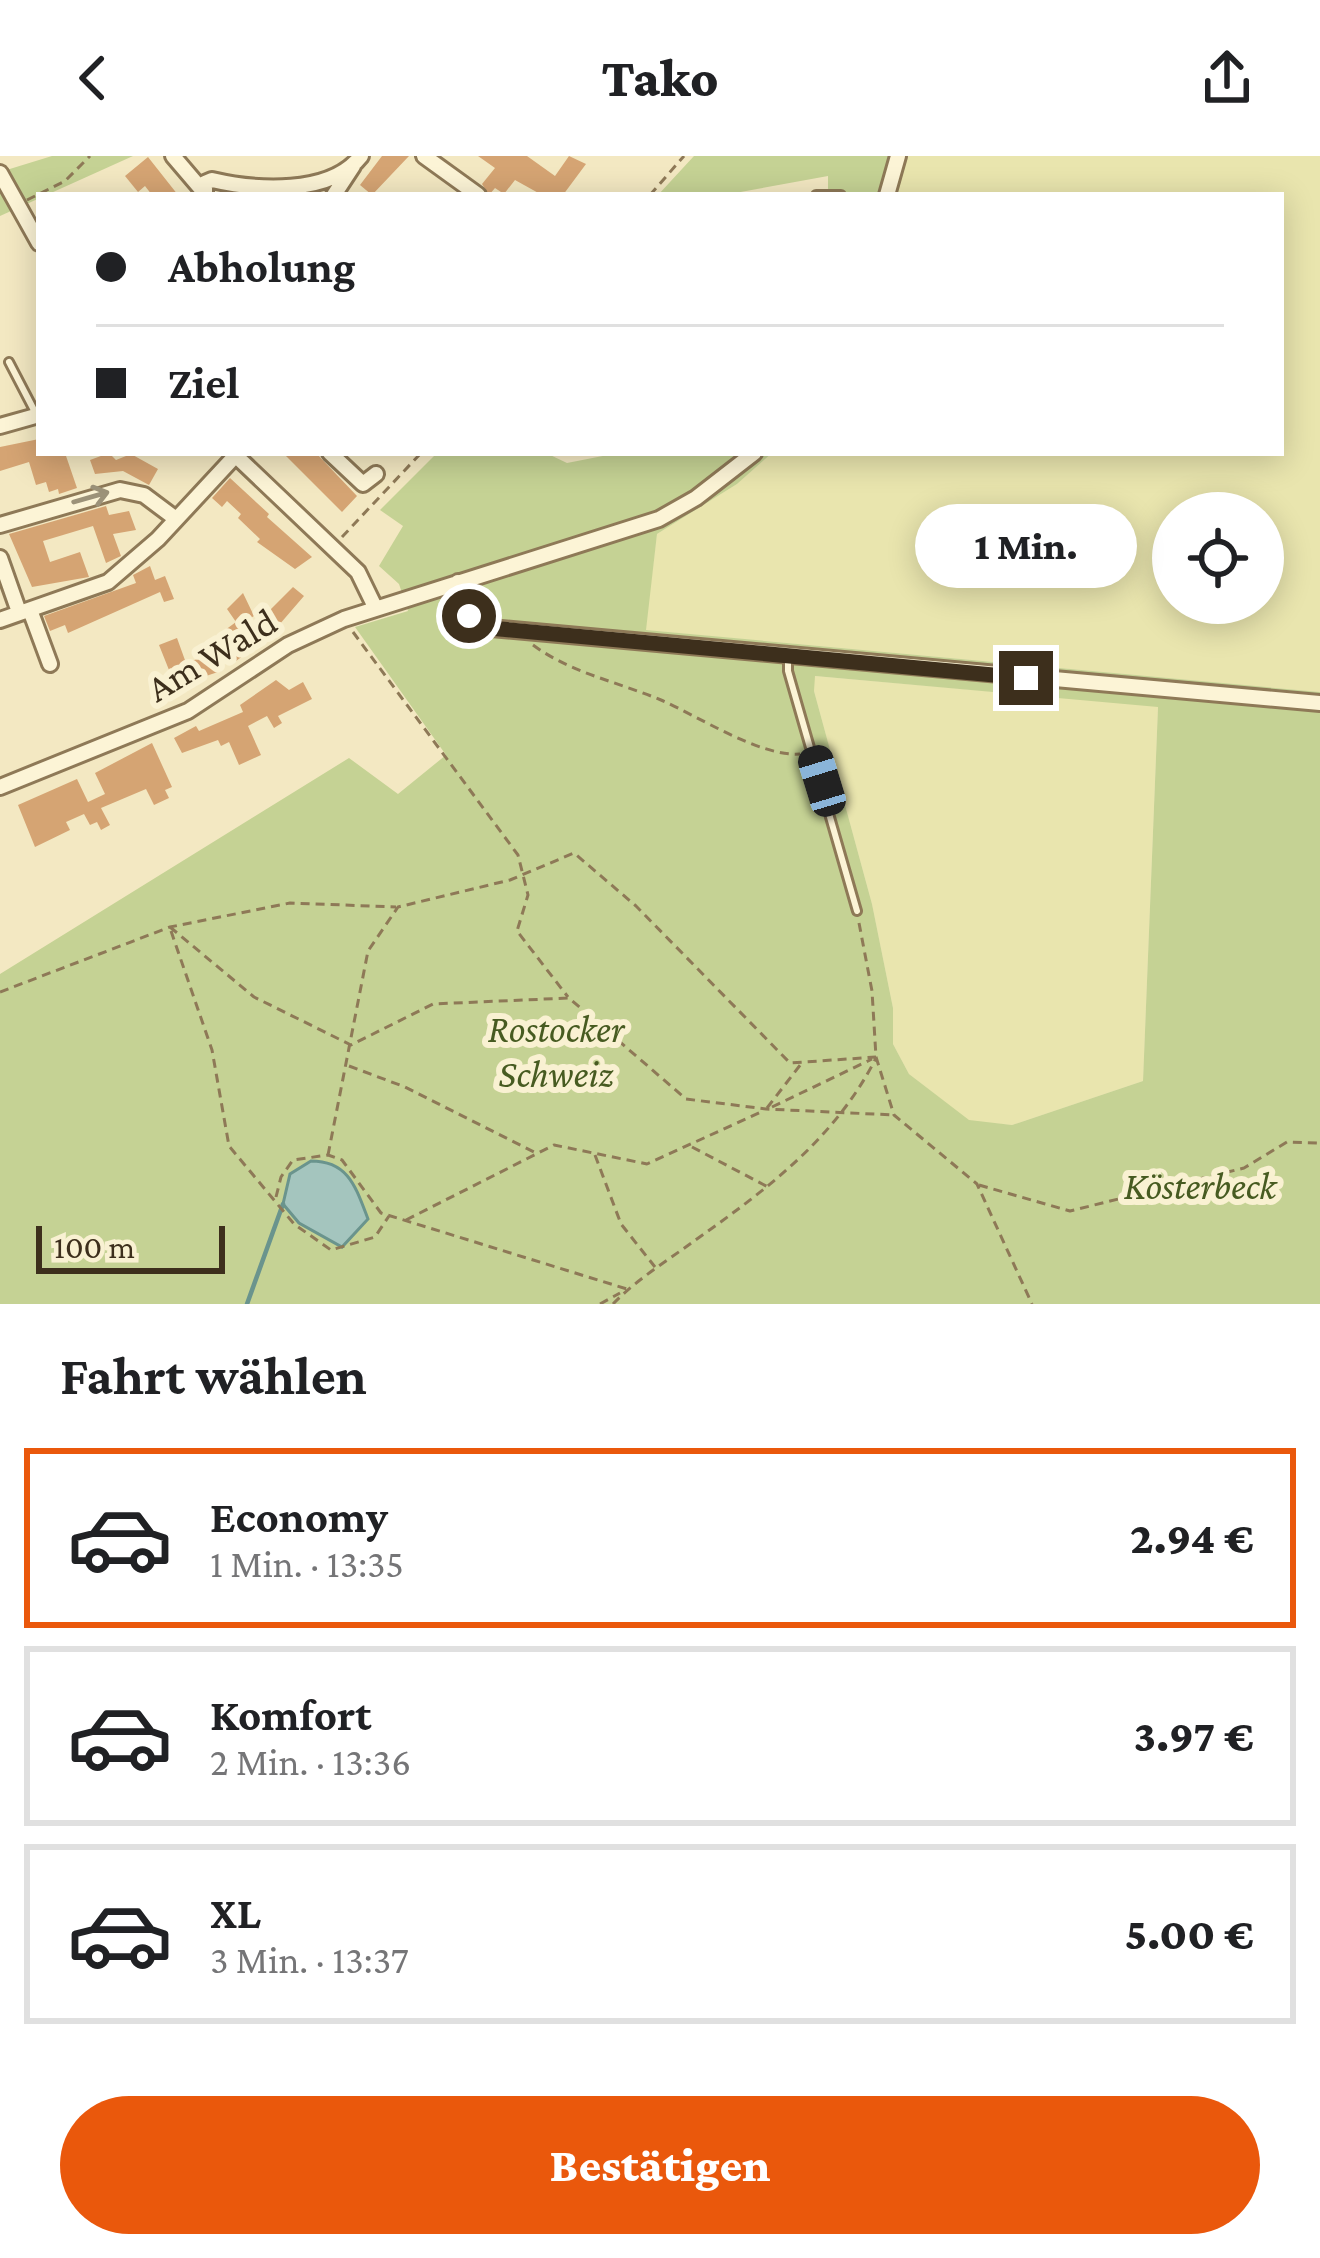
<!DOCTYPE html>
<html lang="de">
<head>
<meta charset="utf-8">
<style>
	:root { --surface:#fff; --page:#f6f6f6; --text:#202124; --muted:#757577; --line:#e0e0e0; --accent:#ea580c }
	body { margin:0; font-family:"Crimson Pro",serif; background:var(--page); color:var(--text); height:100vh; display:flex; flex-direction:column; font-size:45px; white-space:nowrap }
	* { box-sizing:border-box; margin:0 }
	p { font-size:39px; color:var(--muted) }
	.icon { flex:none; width:66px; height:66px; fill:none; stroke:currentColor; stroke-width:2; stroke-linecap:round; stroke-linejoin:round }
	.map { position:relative; height:1148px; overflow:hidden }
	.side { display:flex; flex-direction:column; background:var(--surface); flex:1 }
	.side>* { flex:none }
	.hud { position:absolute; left:36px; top:36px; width:1248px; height:264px; border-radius:0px; box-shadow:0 6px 30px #0003; display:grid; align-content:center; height:264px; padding:0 60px; background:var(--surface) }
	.tools { position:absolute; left:1152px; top:336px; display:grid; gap:24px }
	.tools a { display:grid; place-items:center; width:132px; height:132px; border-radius:50%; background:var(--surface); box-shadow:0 6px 30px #0003; font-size:60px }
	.scale { position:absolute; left:36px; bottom:30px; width:189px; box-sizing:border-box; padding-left:12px; border:6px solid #3d2f1c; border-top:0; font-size:33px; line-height:42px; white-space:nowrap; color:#3d2f1c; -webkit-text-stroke:9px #f9f1d2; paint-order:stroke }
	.end { position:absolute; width:54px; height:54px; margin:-27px; border:15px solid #3d2f1c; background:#fff; box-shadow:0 0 0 6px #fff }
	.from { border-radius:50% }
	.bubble { position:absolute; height:84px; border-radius:42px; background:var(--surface); box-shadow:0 6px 30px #0003; font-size:39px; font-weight:800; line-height:84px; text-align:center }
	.car { position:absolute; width:36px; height:72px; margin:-36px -18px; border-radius:15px; box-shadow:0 0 9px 3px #0007; background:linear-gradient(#222 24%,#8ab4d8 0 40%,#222 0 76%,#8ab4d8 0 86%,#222 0) }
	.hud b { display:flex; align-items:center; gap:42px; height:114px; font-size:45px }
	.hud b+b { border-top:3px solid var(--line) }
	.hud i { width:30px; height:30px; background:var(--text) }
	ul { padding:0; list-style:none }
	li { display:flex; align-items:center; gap:36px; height:180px; margin:0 24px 18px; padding:0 36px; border:6px solid var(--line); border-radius:0px }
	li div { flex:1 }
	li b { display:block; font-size:45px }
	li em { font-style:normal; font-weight:800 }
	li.selected { border-color:var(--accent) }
	li>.icon { width:108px; height:108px; stroke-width:1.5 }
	h2 { padding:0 60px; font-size:54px; line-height:144px }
	.button { display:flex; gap:24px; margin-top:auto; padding:24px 60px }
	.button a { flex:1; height:138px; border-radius:72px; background:var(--accent); color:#fff; font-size:48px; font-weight:800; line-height:138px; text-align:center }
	header { display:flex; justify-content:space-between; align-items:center; height:156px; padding:0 60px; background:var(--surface); font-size:54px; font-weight:800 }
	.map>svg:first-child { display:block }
</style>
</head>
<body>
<header><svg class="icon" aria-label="back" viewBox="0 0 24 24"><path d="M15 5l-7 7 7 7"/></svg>Tako<svg class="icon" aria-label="share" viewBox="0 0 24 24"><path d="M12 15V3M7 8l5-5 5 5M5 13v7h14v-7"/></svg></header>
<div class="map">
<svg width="1320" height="1148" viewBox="0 0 1320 1148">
	<rect width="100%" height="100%" fill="#f3e8c2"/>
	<path fill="#e9e5ae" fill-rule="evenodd" d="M908,0H1320V536L645,474L657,378L737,328L772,297H1281V39H897ZM1173,357H1263V447H1173Z
		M814,520L1158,550L1143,925L1012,969L969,965L909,918L893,888V852L872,748L814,535Z"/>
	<path fill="#c5d294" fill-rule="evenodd" d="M52,0H133L0,60V16Z
		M694,0H908L897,39H828V20L724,39H658Z
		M437,297H546L567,307L618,297H772L737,328L657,378L646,474L1320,536V1148H0V818L349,602L398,638L446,599L355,471L408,455L399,428L379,410L403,370L380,354ZM815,520L1158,551L1143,925L1012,969L969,964L909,918L893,888V852L872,748L814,535Z"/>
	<path fill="#a4c5be" stroke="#6a948d" stroke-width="3" d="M311,1005C349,1005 356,1032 368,1063L342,1091L299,1067L283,1048L290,1018Z"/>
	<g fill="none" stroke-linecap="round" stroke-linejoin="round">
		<path stroke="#6a948d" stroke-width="4.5" d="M247,1148L283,1048"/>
	</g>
	<path fill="#d5a473" d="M382,0H409L372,39L360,29Z
		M478,0H527L555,20L569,0L586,8L563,39H542L515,24L504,38L495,32L489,39L482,28L495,12Z
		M148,1L178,39H152L145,30L138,36L125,20Z
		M39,283V297H65L77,332L59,338L58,333L49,336L46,326L36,329L29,306L0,315V291Z
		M109,297L116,304L131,298L158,313L149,329L123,315L95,318L90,304Z
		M283,297H316L357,340L342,356Z
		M230,322L269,358L267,361L312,401L295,413L257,386L260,383L238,362L241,358L227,345L222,351L212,342Z
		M106,350L109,359L129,355L136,374L113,378L121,400L106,407L93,370L43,385L50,406L80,396L89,421L32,431L9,378Z
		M150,410L155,424L165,420L174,443L164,446L160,436L68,477L65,469L50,475L44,460L136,427L133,419Z
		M293,431L304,440L273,476L261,463Z
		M243,437L254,460L239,469L255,491L236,505L217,480L236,466L227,453Z
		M177,482L186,507L214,497L221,515L170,532L166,521L171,519L159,489Z
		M276,524L289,534L303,526L312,543L278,560L282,567L274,572L267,560L248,570L261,599L239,609L229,586L221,590L218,584L182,597L174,582L196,570L199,575L243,556L240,549Z
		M152,587L172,631L165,634L169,642L154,649L146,633L101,652L110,669L101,674L97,666L90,669L84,658L66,666L70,674L35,691L18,649L77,623L88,646L105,638L95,617Z"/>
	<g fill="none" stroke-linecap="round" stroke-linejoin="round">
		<g stroke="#8e7957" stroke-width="12">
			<path id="lane" d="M816,39H841
				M9,206L35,256
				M788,501V515L857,755"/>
		</g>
		<g stroke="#8e7957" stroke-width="20">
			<path id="street" d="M173,0L202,34
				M424,0L478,39
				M0,17L39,87
				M205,39V27L212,24C255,34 330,40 361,0
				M334,39L353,10
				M887,39L898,0
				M0,270L39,259
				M233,297L358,416L375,451
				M330,297L363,328L376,318
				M0,369L120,334L144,339L176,363
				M0,402L19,456
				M458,426L469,460L480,471L1320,547
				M30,454L50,508
				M0,464L108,426L158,383L236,299
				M0,631L188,555L288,489L344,463L659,363L696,342L754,297"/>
		</g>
		<path stroke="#8e7957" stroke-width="3" stroke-dasharray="9 6" stroke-linecap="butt" d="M650,39L684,0
			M27,44L65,25L90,0
			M342,381L421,297
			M353,476L518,699L528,739L517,775L568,841
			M533,489C571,517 618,526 661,544C698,560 760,601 800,598
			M859,767L872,835L876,901L894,959L977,1028L1032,1148
			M170,771L254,841L351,889L433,848L569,842L686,943L766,953L894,959
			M171,775L212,894L229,990L294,1068L331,1094L375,1081L389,1060
			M0,836L170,771L290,747L396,751
			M349,910L405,931L536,997
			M772,951L872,903
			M767,952L801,908
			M692,991L768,1031
			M328,999L368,795L398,751L510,724L574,697L636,750L790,907L876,901
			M595,999L621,1068L655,1111
			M979,1029L1070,1055L1244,1012L1287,986L1320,987
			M276,1041L281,1021L293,1004L328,999L342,1004L381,1057L627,1133
			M406,1064L554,989L647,1008L763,955
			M600,1148L620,1137
			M613,1148C637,1123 667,1105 694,1085C766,1034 835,983 876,902"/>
		<use href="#lane" stroke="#fcf4d6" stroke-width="6"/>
		<use href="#street" stroke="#fcf4d6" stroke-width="14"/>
	</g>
	<defs><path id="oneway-shaft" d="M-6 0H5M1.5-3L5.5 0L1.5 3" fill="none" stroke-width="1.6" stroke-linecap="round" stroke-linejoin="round" transform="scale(3)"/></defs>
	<use stroke="#9c9279" href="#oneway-shaft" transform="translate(91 341) rotate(-16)"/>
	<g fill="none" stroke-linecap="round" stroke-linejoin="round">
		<path stroke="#3d2f1c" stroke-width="15" d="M469,460L479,471L1026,522"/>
	</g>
	<g text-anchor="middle" stroke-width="12" stroke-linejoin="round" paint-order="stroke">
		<g font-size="39" fill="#3d2f1c" stroke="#f9f1d2">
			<text transform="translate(211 498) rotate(-31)" y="14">Am Wald</text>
		</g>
		<g font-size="39" font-style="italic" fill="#475b21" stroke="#f9f1d2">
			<text x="556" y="886">Rostocker<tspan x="556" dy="45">Schweiz</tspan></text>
			<text x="1200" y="1043">Kösterbeck</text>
		</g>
	</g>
</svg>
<div class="tools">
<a><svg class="icon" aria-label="locate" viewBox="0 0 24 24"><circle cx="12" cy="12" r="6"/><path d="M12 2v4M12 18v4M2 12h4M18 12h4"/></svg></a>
</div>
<div class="scale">100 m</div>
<i class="end from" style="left:469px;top:460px"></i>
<i class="end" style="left:1026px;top:522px"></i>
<div class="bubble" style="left:915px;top:348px;width:222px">1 Min.</div>
<i class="car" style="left:822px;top:625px;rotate:343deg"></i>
<div class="hud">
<b><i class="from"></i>Abholung</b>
<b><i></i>Ziel</b>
</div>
</div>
<section class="side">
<h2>Fahrt wählen</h2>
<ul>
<li class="selected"><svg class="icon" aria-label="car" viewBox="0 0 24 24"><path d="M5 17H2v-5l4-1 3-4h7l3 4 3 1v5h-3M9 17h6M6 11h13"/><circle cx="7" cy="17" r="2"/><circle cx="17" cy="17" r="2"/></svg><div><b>Economy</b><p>1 Min. · 13:35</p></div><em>2.94 €</em></li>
<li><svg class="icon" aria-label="car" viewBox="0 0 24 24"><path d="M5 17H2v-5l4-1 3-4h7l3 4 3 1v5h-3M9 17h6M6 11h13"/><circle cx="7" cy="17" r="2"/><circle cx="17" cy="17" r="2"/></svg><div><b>Komfort</b><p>2 Min. · 13:36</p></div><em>3.97 €</em></li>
<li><svg class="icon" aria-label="car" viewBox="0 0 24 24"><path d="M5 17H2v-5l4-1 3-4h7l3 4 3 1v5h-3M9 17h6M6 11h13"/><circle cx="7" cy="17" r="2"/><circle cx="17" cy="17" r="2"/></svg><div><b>XL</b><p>3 Min. · 13:37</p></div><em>5.00 €</em></li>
</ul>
<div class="button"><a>Bestätigen</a></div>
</section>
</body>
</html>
